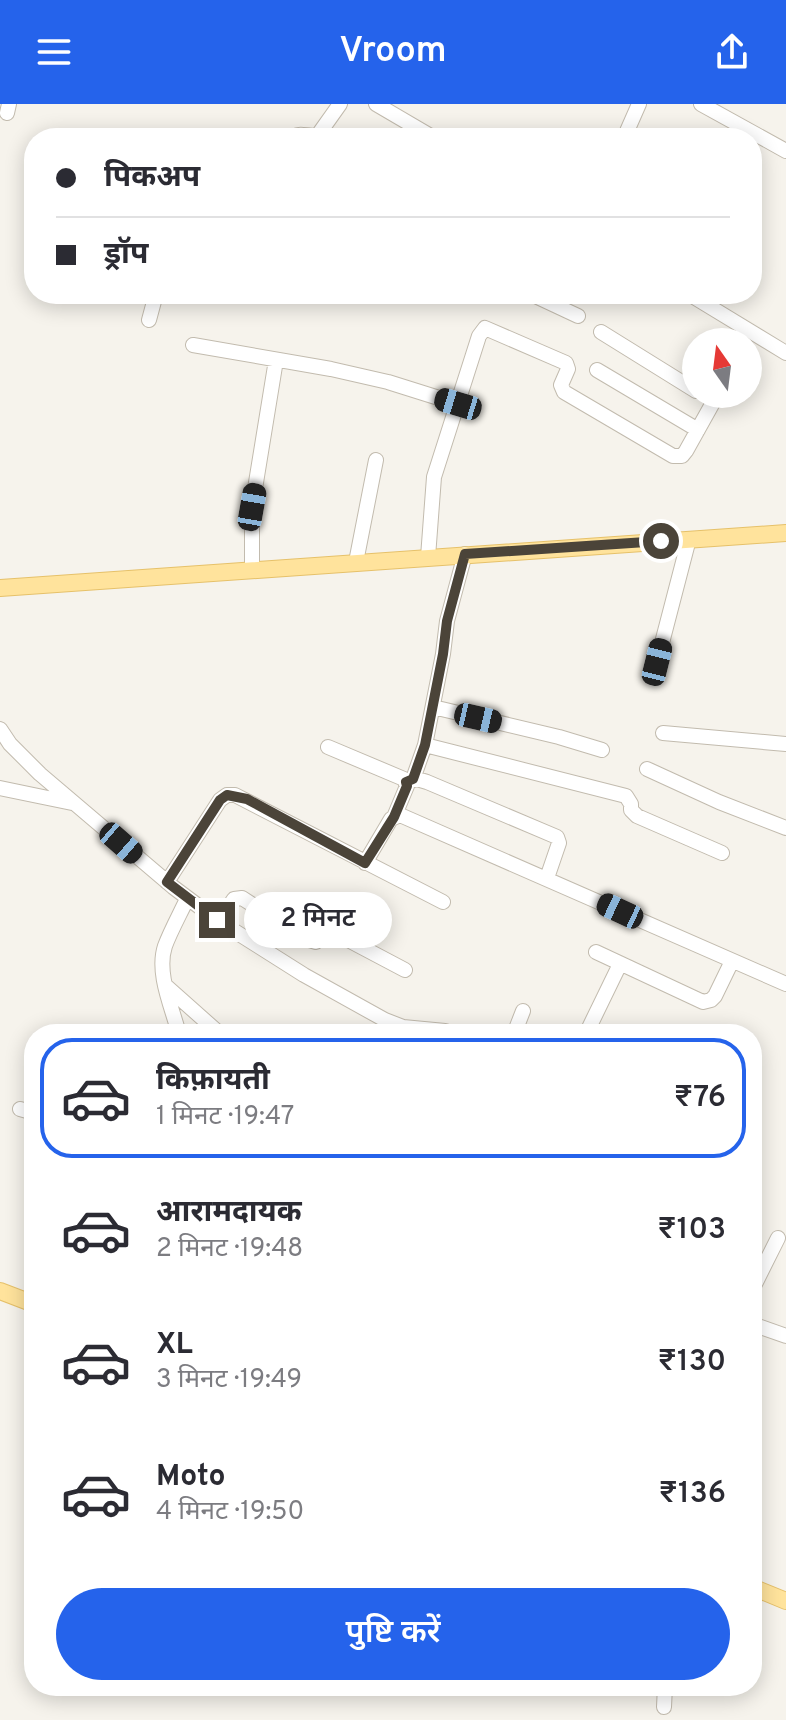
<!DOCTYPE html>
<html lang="hi">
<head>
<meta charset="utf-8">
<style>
	:root { --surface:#fff; --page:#f2f2f3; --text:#2b2b33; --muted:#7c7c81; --line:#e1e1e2; --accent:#2563eb }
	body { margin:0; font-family:Overpass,"Noto Sans Devanagari",sans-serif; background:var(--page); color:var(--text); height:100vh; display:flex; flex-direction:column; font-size:30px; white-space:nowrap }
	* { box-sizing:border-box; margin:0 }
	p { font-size:26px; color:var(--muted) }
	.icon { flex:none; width:44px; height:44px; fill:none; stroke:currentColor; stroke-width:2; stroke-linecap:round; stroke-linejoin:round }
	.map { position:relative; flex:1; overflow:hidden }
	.drawer { position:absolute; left:24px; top:920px; width:738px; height:672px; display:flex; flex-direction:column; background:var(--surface); border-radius:32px; box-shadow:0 4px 20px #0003 }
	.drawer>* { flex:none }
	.top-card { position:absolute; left:24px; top:24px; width:738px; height:176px; border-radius:32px; box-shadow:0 4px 20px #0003; display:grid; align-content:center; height:176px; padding:0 32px; background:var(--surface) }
	.needle { width:52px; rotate:346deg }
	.buttons { position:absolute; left:682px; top:224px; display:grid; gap:16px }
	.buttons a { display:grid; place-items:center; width:80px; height:80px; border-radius:50%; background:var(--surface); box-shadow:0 4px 20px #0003; font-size:40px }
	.end { position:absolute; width:36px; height:36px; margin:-18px; border:10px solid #4b4439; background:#fff; box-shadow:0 0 0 4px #fff }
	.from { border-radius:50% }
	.bubble { position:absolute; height:56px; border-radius:28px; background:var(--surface); box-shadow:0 4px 20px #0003; font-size:26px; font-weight:600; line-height:56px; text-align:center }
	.car { position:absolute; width:24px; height:48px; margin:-24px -12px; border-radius:10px; box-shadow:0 0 6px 2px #0007; background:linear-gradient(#222 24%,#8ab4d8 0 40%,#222 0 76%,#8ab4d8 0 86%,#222 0) }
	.top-card b { display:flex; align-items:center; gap:28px; height:76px; font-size:30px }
	.top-card b+b { border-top:2px solid var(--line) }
	.top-card i { width:20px; height:20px; background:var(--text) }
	ul { padding:14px 0 0; list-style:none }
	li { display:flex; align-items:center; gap:24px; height:120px; margin:0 16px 12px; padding:0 16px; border:4px solid transparent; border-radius:32px }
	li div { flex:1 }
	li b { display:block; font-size:30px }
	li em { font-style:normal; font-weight:600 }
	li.on { border-color:var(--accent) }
	li>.icon { width:72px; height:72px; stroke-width:1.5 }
	.primary-button { display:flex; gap:16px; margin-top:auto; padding:16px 32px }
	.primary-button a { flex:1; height:92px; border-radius:48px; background:var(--accent); color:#fff; font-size:32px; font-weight:600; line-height:92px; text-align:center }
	header { display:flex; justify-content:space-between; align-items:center; height:104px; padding:0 32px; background:var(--accent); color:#fff; font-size:36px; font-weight:600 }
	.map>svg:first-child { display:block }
</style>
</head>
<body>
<header><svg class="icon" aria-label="menu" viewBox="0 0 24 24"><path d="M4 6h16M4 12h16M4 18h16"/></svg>Vroom<svg class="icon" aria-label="share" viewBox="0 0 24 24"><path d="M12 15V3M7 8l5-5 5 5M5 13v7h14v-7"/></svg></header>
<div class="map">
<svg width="786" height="1616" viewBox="0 0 786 1616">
	<rect width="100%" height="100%" fill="#f6f3ec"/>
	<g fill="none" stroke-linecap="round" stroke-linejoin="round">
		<g stroke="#c2bbae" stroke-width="16">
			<path id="minor" d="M376,0L434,34
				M701,0L786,47
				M7,9L9,0
				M292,34C300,27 309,34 318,31L340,0
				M624,34L639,0
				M531,190L578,212
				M689,190L786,249
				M149,216L156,190
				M601,228L696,287
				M193,241L331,265L388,278L458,300
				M597,266L698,326
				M428,453L434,373L479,232L485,224L566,259L568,265L561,281L564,288L673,352H682L686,347L715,295
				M356,458L376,356
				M252,465V403L276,256
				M657,558L689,435
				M433,603L559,633L602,646
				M0,625L10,640L40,670L173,783L217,816L304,871L385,916L403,923L445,927
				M663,629L786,640
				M425,641L626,692L631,700V706L637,712L722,749
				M328,643L404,675L407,682L394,713
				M647,665L719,698L786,724
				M413,675L425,641L443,550L447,517L465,450
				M406,678L417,675L427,678L557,733L559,739L547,774
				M0,684L72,699
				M365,759L391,715L400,711L786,880
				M167,778L220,696L227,691H235L443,798
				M219,817L234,795L242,794L306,835L316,838L324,828L335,829L405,866
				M596,848L703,898L711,896L715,892L732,857
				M166,882L220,930
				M179,930C172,903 156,869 165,842C171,826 180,810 187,795
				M514,930L523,907
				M586,930L620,860
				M20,1005L34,1009
				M752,1186L778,1134
				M752,1220L786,1232
				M664,1603L665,1582"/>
		</g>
		<g stroke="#e6c16a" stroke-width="18">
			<path id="major" d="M0,484L786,429
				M0,1187L34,1200
				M752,1483L786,1497"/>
		</g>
		<use href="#minor" stroke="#fff" stroke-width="14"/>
		<use href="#major" stroke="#ffe39c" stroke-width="16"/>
	</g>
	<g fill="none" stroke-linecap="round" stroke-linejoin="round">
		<path stroke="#4b4439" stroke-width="10" d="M217,816L167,778L220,696L227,691L247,695L365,759L394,713L407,682L406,678L413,675L425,641L443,550L447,517L465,450L661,437"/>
	</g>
</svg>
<div class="buttons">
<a><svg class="needle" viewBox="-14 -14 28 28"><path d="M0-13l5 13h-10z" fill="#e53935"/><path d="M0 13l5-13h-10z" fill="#7c7c81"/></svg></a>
</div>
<i class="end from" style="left:661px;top:437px"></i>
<i class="end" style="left:217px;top:816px"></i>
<div class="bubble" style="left:244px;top:788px;width:148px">2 मिनट</div>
<i class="car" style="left:458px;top:300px;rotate:287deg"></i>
<i class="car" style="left:252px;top:403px;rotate:10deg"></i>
<i class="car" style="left:657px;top:558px;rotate:14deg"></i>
<i class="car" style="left:478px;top:614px;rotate:103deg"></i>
<i class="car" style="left:121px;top:739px;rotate:131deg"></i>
<i class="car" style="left:620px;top:807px;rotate:295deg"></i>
<div class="top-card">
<b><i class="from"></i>पिकअप</b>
<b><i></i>ड्रॉप</b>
</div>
<section class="drawer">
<ul>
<li class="on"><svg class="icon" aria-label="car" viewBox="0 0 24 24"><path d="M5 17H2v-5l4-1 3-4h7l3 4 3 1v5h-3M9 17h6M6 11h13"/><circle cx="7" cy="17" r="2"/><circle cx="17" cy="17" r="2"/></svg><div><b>किफ़ायती</b><p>1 मिनट · 19:47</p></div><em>₹76</em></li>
<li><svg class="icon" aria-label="car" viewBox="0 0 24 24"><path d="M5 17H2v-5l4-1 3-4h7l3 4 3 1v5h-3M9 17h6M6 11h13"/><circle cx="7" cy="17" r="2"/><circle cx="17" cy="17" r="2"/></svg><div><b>आरामदायक</b><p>2 मिनट · 19:48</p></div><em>₹103</em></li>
<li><svg class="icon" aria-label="car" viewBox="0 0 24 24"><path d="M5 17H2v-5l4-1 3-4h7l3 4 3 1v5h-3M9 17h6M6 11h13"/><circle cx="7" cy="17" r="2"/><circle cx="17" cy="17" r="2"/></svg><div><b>XL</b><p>3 मिनट · 19:49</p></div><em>₹130</em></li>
<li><svg class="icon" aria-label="car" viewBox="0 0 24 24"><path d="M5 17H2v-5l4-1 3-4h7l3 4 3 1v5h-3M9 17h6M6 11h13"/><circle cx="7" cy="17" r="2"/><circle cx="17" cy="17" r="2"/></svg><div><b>Moto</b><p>4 मिनट · 19:50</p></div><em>₹136</em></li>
</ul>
<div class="primary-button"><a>पुष्टि करें</a></div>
</section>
</div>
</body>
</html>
